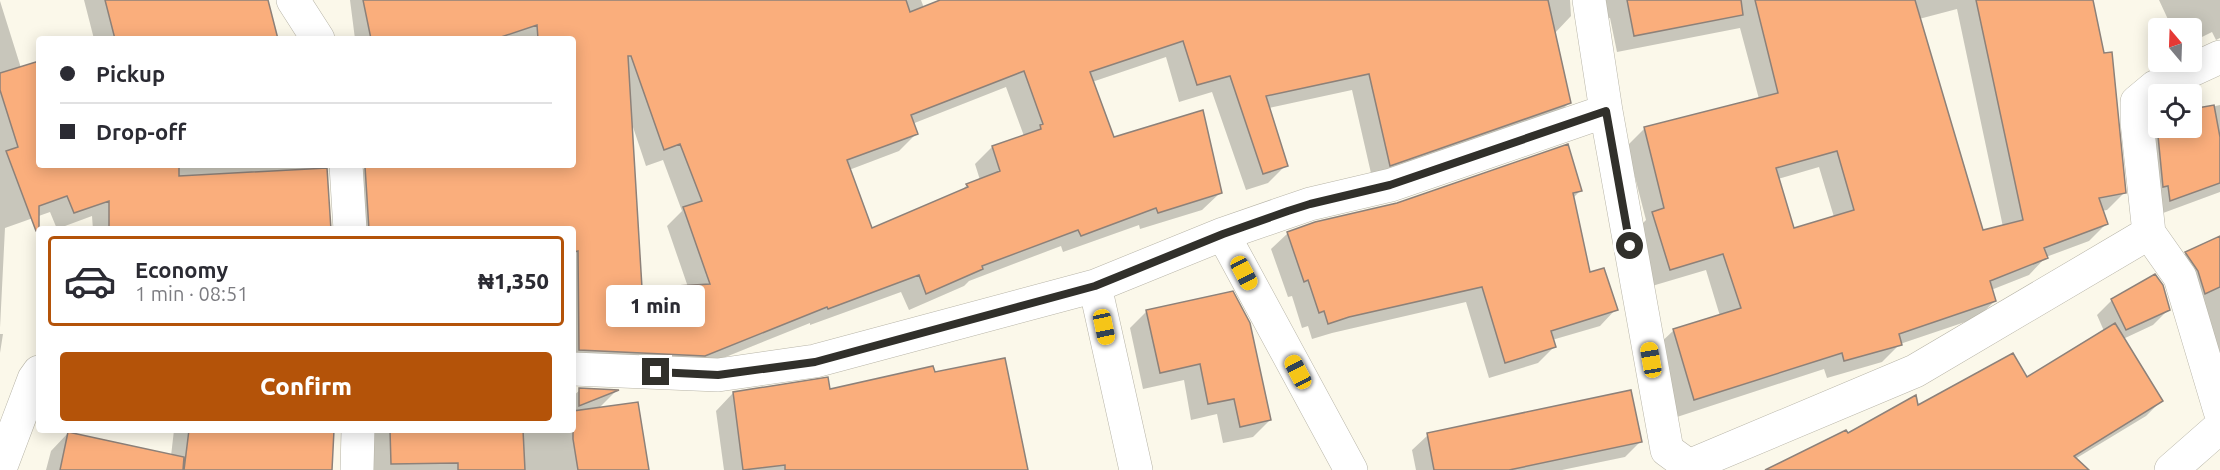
<!DOCTYPE html>
<html lang="en">
<head>
<meta charset="utf-8">
<style>
	:root { --surface:#fff; --page:#f7f7f7; --text:#2b2b33; --muted:#7c7c81; --line:#e1e1e2; --accent:#b45309 }
	body { margin:0; font-family:Ubuntu,sans-serif; background:var(--page); color:var(--text); height:100vh; display:flex; flex-direction:column; font-size:22px; white-space:nowrap }
	* { box-sizing:border-box; margin:0 }
	p { font-size:20px; color:var(--muted) }
	.icon { flex:none; width:33px; height:33px; fill:none; stroke:currentColor; stroke-width:2; stroke-linecap:round; stroke-linejoin:round }
	.map { position:relative; flex:1; overflow:hidden }
	.side { position:absolute; left:36px; top:226px; width:540px; height:207px; display:flex; flex-direction:column; background:var(--surface); border-radius:6px; box-shadow:0 3px 15px #0003 }
	.side>* { flex:none }
	.banner { position:absolute; left:36px; top:36px; width:540px; height:132px; border-radius:6px; box-shadow:0 3px 15px #0003; display:grid; align-content:center; height:132px; padding:0 24px; background:var(--surface) }
	.needle { width:39px; rotate:341deg }
	.controls { position:absolute; left:2148px; top:18px; display:grid; gap:12px }
	.controls a { display:grid; place-items:center; width:54px; height:54px; border-radius:6px; background:var(--surface); box-shadow:0 3px 15px #0003; font-size:30px }
	.end { position:absolute; width:27px; height:27px; margin:-14px; border:8px solid #31302b; background:#fff; box-shadow:0 0 0 3px #fff }
	.from { border-radius:50% }
	.bubble { position:absolute; height:42px; border-radius:6px; background:var(--surface); box-shadow:0 3px 15px #0003; font-size:20px; font-weight:800; line-height:42px; text-align:center }
	.car { position:absolute; width:18px; height:36px; margin:-18px -9px; border-radius:8px; box-shadow:0 0 4px 2px #0007; background:linear-gradient(#f5c518 24%,#345 0 40%,#f5c518 0 76%,#345 0 86%,#f5c518 0) }
	.banner b { display:flex; align-items:center; gap:21px; height:57px; font-size:22px }
	.banner b+b { border-top:2px solid var(--line) }
	.banner i { width:15px; height:15px; background:var(--text) }
	ul { padding:10px 0 0; list-style:none }
	li { display:flex; align-items:center; gap:18px; height:90px; margin:0 12px 9px; padding:0 12px; border:3px solid transparent; border-radius:6px }
	li div { flex:1 }
	li b { display:block; font-size:22px }
	li em { font-style:normal; font-weight:800 }
	li.selected { border-color:var(--accent) }
	li>.icon { width:54px; height:54px; stroke-width:1.5 }
	.button { display:flex; gap:12px; margin-top:auto; padding:12px 24px }
	.button a { flex:1; height:69px; border-radius:6px; background:var(--accent); color:#fff; font-size:24px; font-weight:800; line-height:69px; text-align:center }
	.map>svg:first-child { display:block }
</style>
</head>
<body>
<div class="map">
<svg width="2220" height="470" viewBox="0 0 2220 470">
	<rect width="100%" height="100%" fill="#fbf8ea"/>
	<path fill="#0003" fill-rule="evenodd" d="M84,0H253L277,39H94Z
		M350,0H921L924,8L944,0H1570L1571,16L1554,34L1569,103L1552,120L1373,182L1352,90L1269,108L1286,165L1268,183L1246,190L1212,92L1179,102L1166,57L1092,82L1113,139L1220,193L1202,210L1140,229L1139,225L1063,252L1061,246L969,281L964,286L909,310L901,292L810,325V323L686,373L573,368V230H350L348,185L365,167H371L370,165H573V39H355ZM1006,87L1024,136L992,147L975,164L980,180L967,185L960,192L871,230L849,170L899,151L916,134L912,124ZM632,124L646,166L663,160L682,211L667,226L688,287L641,289Z
		M1579,0H2091L2124,193L2107,210L2102,211L2107,223L2089,241L2046,257L2029,275L1991,290L1995,301L1977,318L1900,344L1882,362L1827,378L1824,369L1677,417L1656,347L1674,330L1720,316L1706,270L1652,286L1636,230L1646,220L1627,146L1645,128L1759,99L1740,28L1617,52L1610,18L1592,23ZM1957,9L2003,227L1982,232L1919,19ZM1819,167L1834,217L1793,230L1778,179Z
		M2159,0H2220V38L2216,40L2212,32L2192,42V28H2172Z
		M0,1L21,68L39,62V165H326L330,230H93L92,216L57,229L50,212L5,228L0,328Z
		M2220,105V192L2155,216L2140,138L2158,121V128H2192V111Z
		M1581,190L1572,199L1589,274L1616,309L1600,326L1552,340L1554,347L1538,363L1489,378L1466,302L1332,333L1312,339L1308,326L1302,328L1292,296L1288,297L1271,249L1288,233Z
		M2220,238V357L2172,267L2186,253Z
		M2112,300L2169,309L2153,325L2123,339L2161,401L2146,416L2075,459L2087,470H1779L1847,435L1917,407L2026,379L2104,331L2097,315Z
		M1147,311L1270,420L1253,437L1223,443L1217,414L1191,420L1184,380L1143,389L1130,328Z
		M0,334H3L0,353Z
		M934,374L1026,470H724L716,411L733,393L829,391Z
		M580,390L616,391L598,409L647,470H374L373,430H573V396Z
		M174,430H333L331,470H46L51,451L68,433L171,456Z
		M1428,435L1641,441L1625,457L1562,470H1416L1412,450Z"/>
	<path fill="#faae7c" stroke="#8d8179" stroke-width="1.5" fill-rule="evenodd" d="M105,0H268L278,39H115Z
		M363,0H906L910,12L940,0H1548L1571,103L1390,166L1369,74L1266,96L1288,166L1263,174L1230,76L1197,85L1183,41L1090,72L1114,137L1203,110L1222,193L1158,213L1156,208L1081,236L1078,230L982,266L983,269L926,294L919,275L828,309L827,307L705,356L579,350L578,251L574,252L573,230H369L365,166L573,165V39H538L537,25L495,39H371ZM628,56H631L664,150L680,144L702,201L683,207L710,284L642,288ZM1024,71L1043,124L1040,125L1041,129L992,146L1000,171L966,184L968,187L872,228L847,160L918,134L911,115Z
		M1627,0H1741L1743,15L1634,36Z
		M1755,0H1915L1983,230L2023,220L1976,0H2093L2104,53L2112,52L2126,193L2099,198L2108,224L2044,248L2048,258L1990,281L1996,301L1899,334L1902,345L1844,361L1842,353L1694,400L1673,329L1741,308L1723,254L1670,270L1652,212L1664,208L1644,127L1778,93ZM1837,151L1854,210L1794,228L1776,168Z
		M39,61V165H179V176L327,168L331,230H109V201L74,213L67,196L39,206V231H36L6,151L18,147L0,90V73Z
		M2214,105L2220,137V183L2170,201L2168,186L2163,187L2156,115H2158V128H2192V109Z
		M1568,144L1582,191L1573,193L1590,272L1604,268L1618,310L1551,331L1556,347L1505,363L1482,287L1349,317L1328,324L1324,311L1319,313L1308,280L1304,282L1287,232L1315,222L1397,203Z
		M2220,236V287L2205,294L2198,271L2185,252Z
		M2155,274L2163,285L2170,310L2126,330L2111,299Z
		M1233,291L1250,323L1271,420L1240,427L1234,399L1208,404L1200,364L1160,373L1146,310Z
		M2115,323L2163,401L2074,456L2089,470H1765L1846,430L1848,433L1916,395L1918,405L2013,353L2027,377Z
		M1005,358L1028,470H785V465L743,470L733,392L828,377L830,389L933,366L935,372Z
		M579,388L619,390L579,406Z
		M1631,390L1642,442L1509,470H1434L1427,433Z
		M638,402L649,470H578L573,439V411Z
		M189,430H334L332,470H184Z
		M390,430H523L525,470H458V463L391,464Z
		M68,432L184,457L183,470H60Z"/>
	<g fill="none" stroke-linecap="round" stroke-linejoin="round">
		<g stroke="#b7b4a7" stroke-width="34">
			<path id="minor" d="M293,0L318,39
				M1589,0L1606,111L1667,450L1689,466L1915,371L2149,233
				M2220,57L2155,87L2137,102V122L2149,233L2180,277L2220,411
				M346,165L350,230
				M1223,234L1351,470
				M1095,286L1136,470
				M573,369L718,375L815,361L1095,286L1223,234L1310,204L1391,185L1606,111
				M0,469L34,379L39,372
				M357,470L358,430
				M2171,470L2220,427"/>
		</g>
		<use href="#minor" stroke="#fff" stroke-width="33"/>
	</g>
	<g fill="none" stroke-linecap="round" stroke-linejoin="round">
		<path stroke="#31302b" stroke-width="8" d="M656,372L718,375L815,362L1095,286L1223,234L1288,211L1310,204L1390,185L1606,111L1630,246"/>
	</g>
</svg>
<div class="controls">
<a><svg class="needle" viewBox="-14 -14 28 28"><path d="M0-13l5 13h-10z" fill="#e53935"/><path d="M0 13l5-13h-10z" fill="#7c7c81"/></svg></a>
<a><svg class="icon" aria-label="locate" viewBox="0 0 24 24"><circle cx="12" cy="12" r="6"/><path d="M12 2v4M12 18v4M2 12h4M18 12h4"/></svg></a>
</div>
<i class="end from" style="left:1630px;top:246px"></i>
<i class="end" style="left:656px;top:372px"></i>
<div class="bubble" style="left:606px;top:285px;width:99px">1 min</div>
<i class="car" style="left:1244px;top:273px;rotate:152deg"></i>
<i class="car" style="left:1104px;top:327px;rotate:168deg"></i>
<i class="car" style="left:1651px;top:360px;rotate:350deg"></i>
<i class="car" style="left:1298px;top:372px;rotate:332deg"></i>
<div class="banner">
<b><i class="from"></i>Pickup</b>
<b><i></i>Drop-off</b>
</div>
<section class="side">
<ul>
<li class="selected"><svg class="icon" aria-label="car" viewBox="0 0 24 24"><path d="M5 17H2v-5l4-1 3-4h7l3 4 3 1v5h-3M9 17h6M6 11h13"/><circle cx="7" cy="17" r="2"/><circle cx="17" cy="17" r="2"/></svg><div><b>Economy</b><p>1 min · 08:51</p></div><em>₦1,350</em></li>
</ul>
<div class="button"><a>Confirm</a></div>
</section>
</div>
</body>
</html>
